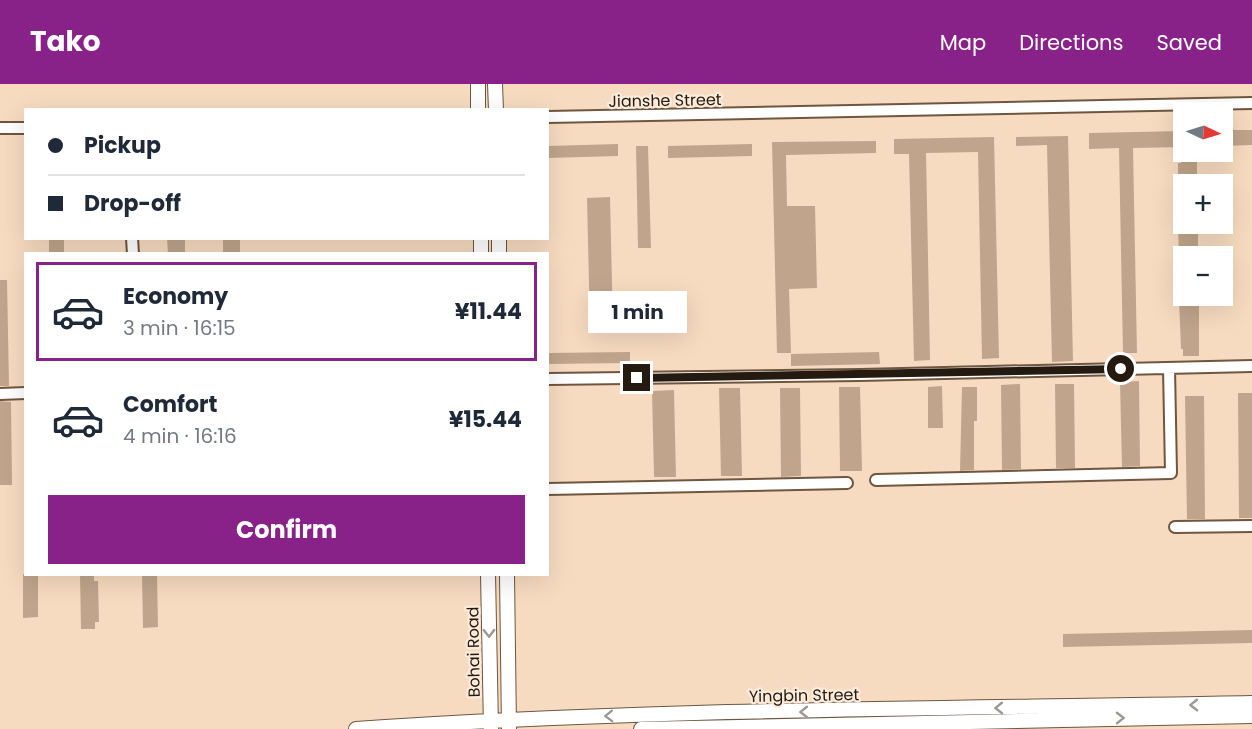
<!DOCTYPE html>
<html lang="en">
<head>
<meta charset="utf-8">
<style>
	:root { --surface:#fff; --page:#f6f6f7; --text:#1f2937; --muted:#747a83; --line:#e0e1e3; --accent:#882289 }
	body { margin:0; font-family:Poppins,sans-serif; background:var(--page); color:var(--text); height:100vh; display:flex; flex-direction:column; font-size:22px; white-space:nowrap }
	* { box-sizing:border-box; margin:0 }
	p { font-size:20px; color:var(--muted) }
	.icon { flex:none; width:33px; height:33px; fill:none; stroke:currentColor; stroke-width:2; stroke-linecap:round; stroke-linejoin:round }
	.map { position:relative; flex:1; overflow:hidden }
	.details { position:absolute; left:24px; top:168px; width:525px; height:324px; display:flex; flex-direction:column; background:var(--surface); border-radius:0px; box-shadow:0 6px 24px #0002 }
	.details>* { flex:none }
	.banner { position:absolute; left:24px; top:24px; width:525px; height:132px; border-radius:0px; box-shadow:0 6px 24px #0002; display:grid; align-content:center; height:132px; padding:0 24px; background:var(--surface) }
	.needle { width:39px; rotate:94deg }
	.fabs { position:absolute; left:1173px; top:18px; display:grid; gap:12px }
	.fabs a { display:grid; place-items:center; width:60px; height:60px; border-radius:0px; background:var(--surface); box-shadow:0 6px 24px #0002; font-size:30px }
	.end { position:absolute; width:27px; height:27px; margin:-14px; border:8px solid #241a10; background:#fff; box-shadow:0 0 0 3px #fff }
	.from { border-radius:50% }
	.bubble { position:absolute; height:42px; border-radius:0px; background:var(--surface); box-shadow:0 6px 24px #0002; font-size:20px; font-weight:700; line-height:42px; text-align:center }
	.banner b { display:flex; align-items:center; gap:21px; height:57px; font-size:22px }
	.banner b+b { border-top:2px solid var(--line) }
	.banner i { width:15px; height:15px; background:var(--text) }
	ul { padding:10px 0 0; list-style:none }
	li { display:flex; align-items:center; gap:18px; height:99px; margin:0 12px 9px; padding:0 12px; border:3px solid transparent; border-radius:0px }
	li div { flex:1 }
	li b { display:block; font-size:22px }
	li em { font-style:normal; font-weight:700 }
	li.selected { border-color:var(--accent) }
	li>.icon { width:54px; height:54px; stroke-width:1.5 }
	.cta { display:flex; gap:12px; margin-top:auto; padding:12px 24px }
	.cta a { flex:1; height:69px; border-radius:0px; background:var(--accent); color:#fff; font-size:24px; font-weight:700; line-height:69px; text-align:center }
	header { display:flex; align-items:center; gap:36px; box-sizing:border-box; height:84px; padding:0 30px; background:var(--accent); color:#fff }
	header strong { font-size:28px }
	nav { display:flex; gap:33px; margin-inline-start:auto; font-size:21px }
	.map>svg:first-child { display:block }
</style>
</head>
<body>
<header>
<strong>Tako</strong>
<nav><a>Map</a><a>Directions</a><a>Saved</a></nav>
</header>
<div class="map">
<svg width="1252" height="645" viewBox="0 0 1252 645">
	<rect width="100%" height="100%" fill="#f7dbc0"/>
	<path fill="#c0a58c" d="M1222,46H1252V61L1222,62Z
		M1184,47V63L1133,64L1137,269H1123L1119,64L1089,65V49Z
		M1068,52L1073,277L1052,278L1047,61L1016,62V53Z
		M994,53L999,274L982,275L978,68L926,69L930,276L914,277L909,70H894V55Z
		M876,57V69L786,71L787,122H815L817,204L789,205L791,269H777L772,58Z
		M618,60V72L548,74V62Z
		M752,60V72L668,74V62Z
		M636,62H648L651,164H638Z
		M1181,72H1197V100H1178V79H1181Z
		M610,113L613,243L590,244L587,114Z
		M1178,140H1198V172H1179Z
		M49,154H64V170H49Z
		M167,154H185V170H168Z
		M223,154H240V170H223Z
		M0,196H7L9,302H0Z
		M1184,212H1199V272H1183V265H1181L1179,215H1183Z
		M630,268V279L548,280V269Z
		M879,268L880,280L791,282V270Z
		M1139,297L1140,382L1122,383L1120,298Z
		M1020,300L1021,385L1002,386L1001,301Z
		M1055,300H1074L1075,384H1056Z
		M942,302L943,344H928V303Z
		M839,303H860L862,387H840Z
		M962,303H977V337H974V386L960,387Z
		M719,304H740L742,392H721Z
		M780,304H800L801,392L781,393Z
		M674,306L676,393H654L652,307Z
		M1238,309H1252V434H1239Z
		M1185,312H1204L1205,435H1187Z
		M0,317L11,318L12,401H0Z
		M23,490H38V533L23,534Z
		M80,490H94V497H98L99,538H95V545H81Z
		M142,490H157L158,543L143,544Z
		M1252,546V559L1063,563V550Z"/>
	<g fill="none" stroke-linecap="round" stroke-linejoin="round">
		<g stroke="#6f563f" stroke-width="14">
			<path id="minor" d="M548,33L1252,19
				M0,44H26
				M132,154L133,170
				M548,295L860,291L1252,282
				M0,310L26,309
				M876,396L1171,389L1169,284
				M548,405L847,399
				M1175,443L1252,442"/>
		</g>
		<g stroke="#6f563f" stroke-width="16">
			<path id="major" d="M478,0V26
				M495,0L496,26
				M481,154V170
				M499,154V170
				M488,490L491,644
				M507,490L509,645
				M356,645C654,624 954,625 1252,619
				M641,645L1252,632"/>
		</g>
		<use href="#minor" stroke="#fff" stroke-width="10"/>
		<use href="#major" stroke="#fff" stroke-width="14"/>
	</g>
	<defs><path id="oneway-chevron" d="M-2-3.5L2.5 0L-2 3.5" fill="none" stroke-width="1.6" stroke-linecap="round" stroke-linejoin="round" transform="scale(1.5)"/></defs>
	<g stroke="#9c9893">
		<use href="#oneway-chevron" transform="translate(489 549) rotate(89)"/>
		<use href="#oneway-chevron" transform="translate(1194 621) rotate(179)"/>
		<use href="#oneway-chevron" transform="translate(999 624) rotate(179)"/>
		<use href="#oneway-chevron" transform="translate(804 628) rotate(179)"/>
		<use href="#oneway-chevron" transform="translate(609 632) rotate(178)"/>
		<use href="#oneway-chevron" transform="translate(1120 634) rotate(-1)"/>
	</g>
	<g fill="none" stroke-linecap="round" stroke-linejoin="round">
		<path stroke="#241a10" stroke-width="8" d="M637,294L1121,285"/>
	</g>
	<g text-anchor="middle" stroke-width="4.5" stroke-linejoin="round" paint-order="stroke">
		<g font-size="16" fill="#241a10" stroke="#fceada">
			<text transform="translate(665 16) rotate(-1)" y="6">Jianshe Street</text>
			<text transform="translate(473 568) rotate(-91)" y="6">Bohai Road</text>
			<text transform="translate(804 611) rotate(-1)" y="6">Yingbin Street</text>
		</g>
	</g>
</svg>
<div class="fabs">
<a><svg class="needle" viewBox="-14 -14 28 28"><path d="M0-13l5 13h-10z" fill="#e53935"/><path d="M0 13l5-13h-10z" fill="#747a83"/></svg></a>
<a>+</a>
<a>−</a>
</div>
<i class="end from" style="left:1121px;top:285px"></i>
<i class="end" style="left:637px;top:294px"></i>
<div class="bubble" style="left:588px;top:207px;width:99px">1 min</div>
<div class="banner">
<b><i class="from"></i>Pickup</b>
<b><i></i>Drop-off</b>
</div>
<section class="details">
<ul>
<li class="selected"><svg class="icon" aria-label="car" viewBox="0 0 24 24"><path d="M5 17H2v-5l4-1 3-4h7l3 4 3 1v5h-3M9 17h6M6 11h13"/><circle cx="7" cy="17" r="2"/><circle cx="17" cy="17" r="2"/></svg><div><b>Economy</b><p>3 min · 16:15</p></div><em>¥11.44</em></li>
<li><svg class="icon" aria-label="car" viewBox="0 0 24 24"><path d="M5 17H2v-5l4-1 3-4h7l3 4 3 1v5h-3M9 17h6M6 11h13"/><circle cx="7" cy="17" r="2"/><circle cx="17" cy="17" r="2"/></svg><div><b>Comfort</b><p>4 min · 16:16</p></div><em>¥15.44</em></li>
</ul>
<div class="cta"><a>Confirm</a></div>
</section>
</div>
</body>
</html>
